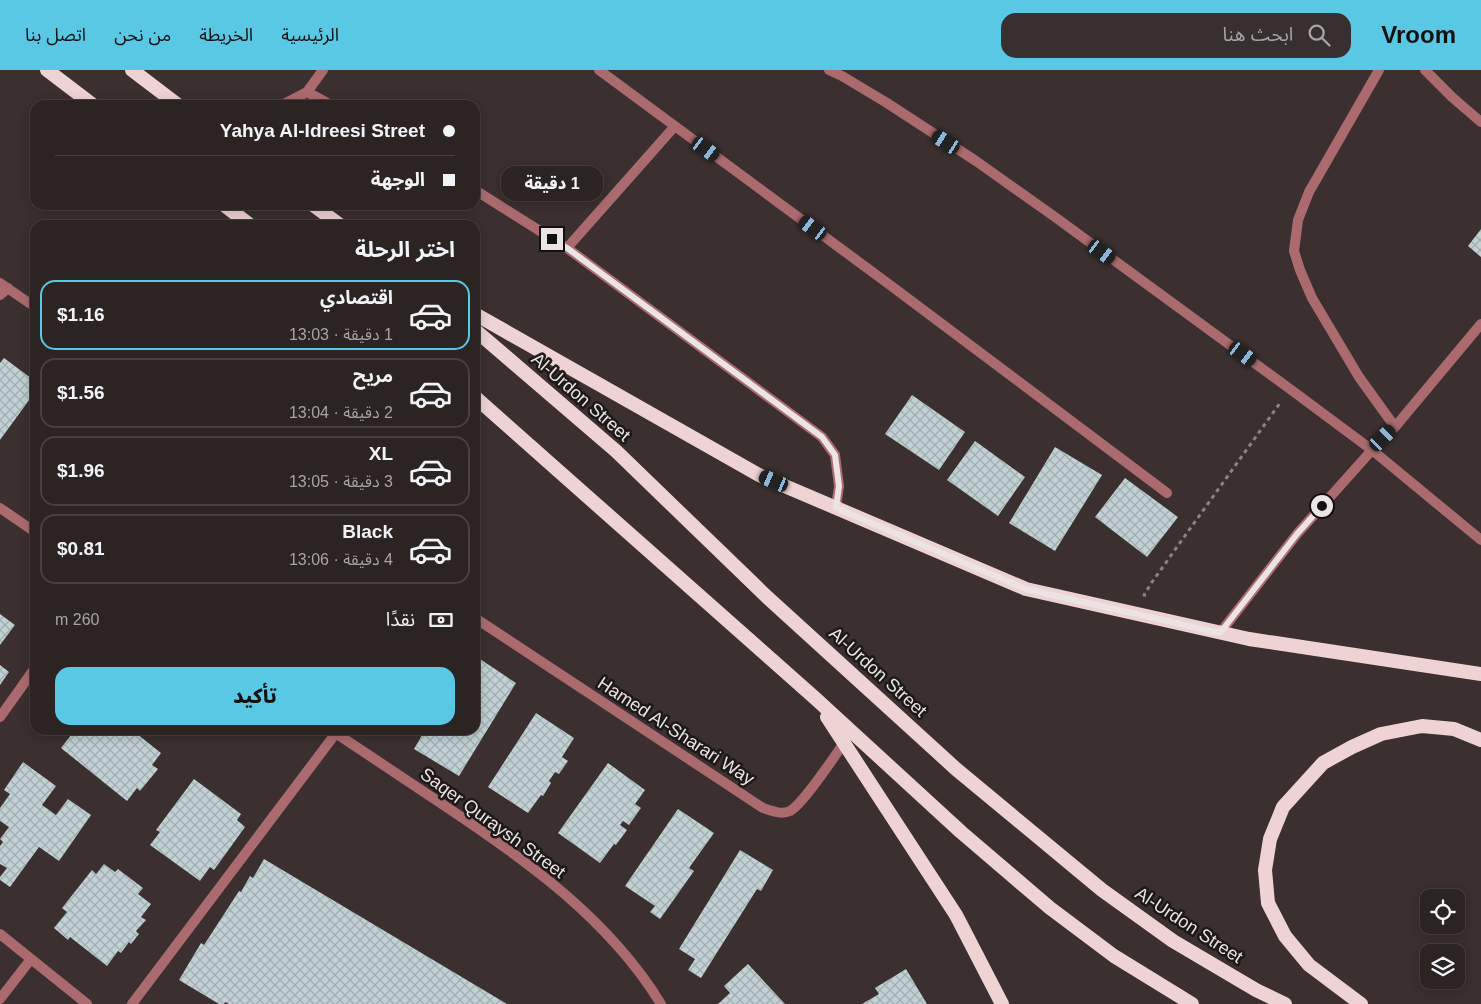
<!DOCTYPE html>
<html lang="ar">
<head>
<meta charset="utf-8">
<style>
	:root { --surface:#2c2323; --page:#382f30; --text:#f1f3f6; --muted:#a6a4a6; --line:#484041; --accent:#59c8e4 }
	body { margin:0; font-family:Arial,"Noto Sans Arabic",sans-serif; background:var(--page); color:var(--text); direction:rtl; height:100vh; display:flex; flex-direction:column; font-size:19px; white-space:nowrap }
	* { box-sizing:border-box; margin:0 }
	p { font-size:16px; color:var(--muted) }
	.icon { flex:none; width:28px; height:28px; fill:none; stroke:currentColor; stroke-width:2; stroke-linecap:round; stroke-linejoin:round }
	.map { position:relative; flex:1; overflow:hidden; direction:ltr }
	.panel { position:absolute; left:30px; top:150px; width:450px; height:515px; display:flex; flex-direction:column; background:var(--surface); border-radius:15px; box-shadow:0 2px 12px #0003,0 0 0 1px var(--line); direction:rtl }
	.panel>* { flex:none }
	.top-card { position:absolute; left:30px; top:30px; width:450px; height:110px; border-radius:15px; box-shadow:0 2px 12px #0003,0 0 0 1px var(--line); direction:rtl; display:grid; align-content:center; height:110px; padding:0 25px; background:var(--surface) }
	.tools { position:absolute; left:1420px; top:819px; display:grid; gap:10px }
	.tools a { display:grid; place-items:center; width:45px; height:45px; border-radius:10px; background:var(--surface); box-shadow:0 2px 12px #0003,0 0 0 1px var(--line); font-size:25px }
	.end { position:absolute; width:22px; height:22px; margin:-11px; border:6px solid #ece4e4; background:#111; box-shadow:0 0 0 2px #111 }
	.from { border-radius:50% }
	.bubble { position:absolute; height:35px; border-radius:15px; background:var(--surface); box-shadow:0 2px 12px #0003,0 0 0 1px var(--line); font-size:16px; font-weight:800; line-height:35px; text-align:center; direction:rtl }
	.car { position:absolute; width:15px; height:30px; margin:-15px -8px; border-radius:6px; box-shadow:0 0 4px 1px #0007; background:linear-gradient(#222 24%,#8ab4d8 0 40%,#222 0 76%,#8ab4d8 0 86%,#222 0) }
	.top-card b { display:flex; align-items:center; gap:18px; height:48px; font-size:19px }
	.top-card b+b { border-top:1px solid var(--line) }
	.top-card i { width:12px; height:12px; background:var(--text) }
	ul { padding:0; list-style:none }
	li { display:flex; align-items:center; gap:15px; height:70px; margin:0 10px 8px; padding:0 15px; border:2px solid var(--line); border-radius:15px }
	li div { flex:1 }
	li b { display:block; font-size:19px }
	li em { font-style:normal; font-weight:800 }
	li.on { border-color:var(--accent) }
	li>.icon { width:45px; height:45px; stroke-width:1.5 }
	h2 { padding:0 25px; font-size:22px; line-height:60px }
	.pay { display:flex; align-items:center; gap:12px; height:55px; padding:0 25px; font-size:19px }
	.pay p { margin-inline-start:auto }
	.cta { display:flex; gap:10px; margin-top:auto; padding:10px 25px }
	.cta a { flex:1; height:58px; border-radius:15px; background:var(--accent); color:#111; font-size:20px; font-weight:800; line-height:58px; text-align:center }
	header { display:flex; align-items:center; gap:30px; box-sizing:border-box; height:70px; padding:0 25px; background:var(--accent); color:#111 }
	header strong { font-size:24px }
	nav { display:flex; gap:28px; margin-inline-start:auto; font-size:18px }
	.search { width:350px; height:45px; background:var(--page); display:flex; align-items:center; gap:12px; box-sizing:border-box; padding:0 18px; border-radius:15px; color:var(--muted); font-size:19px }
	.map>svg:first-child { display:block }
</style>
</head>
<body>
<header>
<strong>Vroom</strong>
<div class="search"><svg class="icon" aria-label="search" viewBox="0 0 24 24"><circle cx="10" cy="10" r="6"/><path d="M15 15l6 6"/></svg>ابحث هنا</div>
<nav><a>الرئيسية</a><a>الخريطة</a><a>من نحن</a><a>اتصل بنا</a></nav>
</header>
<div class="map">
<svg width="1481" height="934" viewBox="0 0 1481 934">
	<defs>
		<pattern id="building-cross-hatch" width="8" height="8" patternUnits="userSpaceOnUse" patternTransform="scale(1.25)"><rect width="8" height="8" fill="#c0d0d4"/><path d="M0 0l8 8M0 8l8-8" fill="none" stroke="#a2adb0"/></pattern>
	</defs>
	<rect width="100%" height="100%" fill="#3b2f2f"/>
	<path fill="url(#building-cross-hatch)" d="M1481,159V187L1468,176Z
		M4,288L35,311V322L0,370V293Z
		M912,325L965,362L939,400L885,364Z
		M975,371L1025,407L998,446L947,410Z
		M1055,377L1102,405L1055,481L1009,453Z
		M1125,408L1178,447L1147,487L1095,447Z
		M0,544L15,555L0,575Z
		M477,587L516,613L459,706L414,679L425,660H475V591Z
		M0,595L9,602L0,615Z
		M536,643L574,668L562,687L568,691L559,704L555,702L549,711L551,713L543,726L541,725L528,743L488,717Z
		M75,660H132L161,683L152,695L158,699L140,721L137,718L127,731L61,678Z
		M23,692L56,716L42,735L56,745L68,729L91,745L59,791L39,777L10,817L0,810V807L7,798L0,794V776L3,772L0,769L9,757L0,751V738L10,724L4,720Z
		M608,693L645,720L635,734L641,738L629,755L623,751L620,755L627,760L616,775L614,774L600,793L558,763Z
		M194,709L241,744L237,750L245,757L214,800L210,797L200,811L150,775L160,762L156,760Z
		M678,739L714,763L689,798L694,801L660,849L650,842L655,836L625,816Z
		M740,780L773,800L761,821L757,819L701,908L688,900L695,889L679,879Z
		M264,789L507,934H229L225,932L224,934H219L179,910L201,873L204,875L239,821L241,822L250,806L253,808Z
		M104,794L115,802L118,799L143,818L138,824L151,834L141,847L146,850L136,861L139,864L131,874L129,872L121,883L118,881L107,896L70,867L68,870L54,858L67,842L62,838L92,800L96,804Z
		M748,894L785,934H718L730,923L724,916Z
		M906,899L927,934H862L879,924L875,918Z"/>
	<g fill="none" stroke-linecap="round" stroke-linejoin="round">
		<path stroke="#8d8383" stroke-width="3" stroke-dasharray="4 4" stroke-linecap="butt" d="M1146,525H1144L1152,512L1280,333"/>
		<path stroke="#ab6b6e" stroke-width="10" d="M599,0L890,215L1167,423
			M829,0L842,6L887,33L976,91L1055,147L1290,319L1372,380L1481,470
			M1379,0L1309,122L1298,150L1294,181L1300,200L1312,228L1359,307L1395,357
			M1425,0L1453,28L1481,52
			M307,22L323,0
			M282,35L307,22L331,35
			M475,120L567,178L822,367L835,385L839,416L836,437
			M567,178L675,56
			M0,213L35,237
			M0,225L8,218
			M0,438L35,462
			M475,548L763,738C772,741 781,745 790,741C803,734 834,687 844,673
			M1220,563L1297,464L1372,380L1395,357L1481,254
			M0,647L35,598
			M331,660C369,685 407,711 445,736C526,790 609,849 661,934
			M0,929L31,889
			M132,934L336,663"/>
		<path stroke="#ab6b6e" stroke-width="10" d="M0,864L87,934"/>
		<path stroke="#eed3d4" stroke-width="14" d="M47,0L93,35
			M132,0L178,35
			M224,135L250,155
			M313,135L340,155
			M475,244L759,405L1026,519L1249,569L1481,604
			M475,260L616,381L767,527L956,699L1102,820L1173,871L1256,920L1285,934
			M475,327L816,629L961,762L1050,838L1114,886L1192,934
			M827,647L956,845L1002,934
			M1361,934L1309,895L1285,866L1268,833L1265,800L1270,769L1283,737L1323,693L1352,677L1381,664L1422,656L1454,659L1481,670"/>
	</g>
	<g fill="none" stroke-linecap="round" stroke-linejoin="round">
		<path stroke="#ece4e4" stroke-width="6" d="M552,169L567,178L822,367L835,385L839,416L836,438L1026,519L1220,563L1297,464L1322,436"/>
	</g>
	<g text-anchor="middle" stroke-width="5" stroke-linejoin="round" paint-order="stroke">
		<g font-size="18" fill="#ece4e4" stroke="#1e1919">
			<text transform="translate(581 327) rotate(41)" y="6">Al-Urdon Street</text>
			<text transform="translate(878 602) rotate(42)" y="6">Al-Urdon Street</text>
			<text transform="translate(676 661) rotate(33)" y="6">Hamed Al-Sharari Way</text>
			<text transform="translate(493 753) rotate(36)" y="6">Saqer Quraysh Street</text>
			<text transform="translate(1189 855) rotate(33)" y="6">Al-Urdon Street</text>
		</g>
	</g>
</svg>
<div class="tools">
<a><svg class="icon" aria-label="locate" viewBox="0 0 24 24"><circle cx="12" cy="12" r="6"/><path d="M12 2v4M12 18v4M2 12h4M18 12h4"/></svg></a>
<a><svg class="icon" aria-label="layers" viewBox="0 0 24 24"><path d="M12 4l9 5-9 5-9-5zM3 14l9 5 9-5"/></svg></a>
</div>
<i class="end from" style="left:1322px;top:436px"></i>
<i class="end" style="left:552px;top:169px"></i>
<div class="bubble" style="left:501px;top:96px;width:102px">1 دقيقة</div>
<i class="car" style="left:946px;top:72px;rotate:303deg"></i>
<i class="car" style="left:706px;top:79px;rotate:126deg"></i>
<i class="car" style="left:813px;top:158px;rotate:306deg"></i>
<i class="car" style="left:1102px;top:182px;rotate:126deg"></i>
<i class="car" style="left:1243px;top:284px;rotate:126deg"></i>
<i class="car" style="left:1383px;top:368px;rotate:45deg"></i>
<i class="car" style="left:774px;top:411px;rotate:293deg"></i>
<div class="top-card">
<b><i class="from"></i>Yahya Al-Idreesi Street</b>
<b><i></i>الوجهة</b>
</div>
<section class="panel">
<h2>اختر الرحلة</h2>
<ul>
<li class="on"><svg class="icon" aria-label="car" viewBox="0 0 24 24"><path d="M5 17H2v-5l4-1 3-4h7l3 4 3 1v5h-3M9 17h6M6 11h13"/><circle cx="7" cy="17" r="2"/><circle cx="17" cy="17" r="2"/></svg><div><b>اقتصادي</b><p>1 دقيقة · 13:03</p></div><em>$1.16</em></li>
<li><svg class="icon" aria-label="car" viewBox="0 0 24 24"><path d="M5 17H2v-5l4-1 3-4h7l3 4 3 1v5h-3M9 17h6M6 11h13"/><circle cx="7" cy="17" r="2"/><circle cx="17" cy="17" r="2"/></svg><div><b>مريح</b><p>2 دقيقة · 13:04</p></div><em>$1.56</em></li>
<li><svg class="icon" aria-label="car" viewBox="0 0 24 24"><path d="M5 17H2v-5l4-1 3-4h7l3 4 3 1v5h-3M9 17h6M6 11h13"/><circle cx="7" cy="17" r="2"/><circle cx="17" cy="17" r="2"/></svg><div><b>XL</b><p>3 دقيقة · 13:05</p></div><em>$1.96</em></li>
<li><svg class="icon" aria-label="car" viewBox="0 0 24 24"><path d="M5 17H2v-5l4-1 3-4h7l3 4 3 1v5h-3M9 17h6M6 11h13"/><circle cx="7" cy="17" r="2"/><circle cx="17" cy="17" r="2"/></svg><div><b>Black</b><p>4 دقيقة · 13:06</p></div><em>$0.81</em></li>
</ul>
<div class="pay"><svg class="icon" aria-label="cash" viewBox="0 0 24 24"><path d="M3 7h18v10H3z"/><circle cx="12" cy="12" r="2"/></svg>نقدًا<p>260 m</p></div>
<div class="cta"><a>تأكيد</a></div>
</section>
</div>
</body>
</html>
